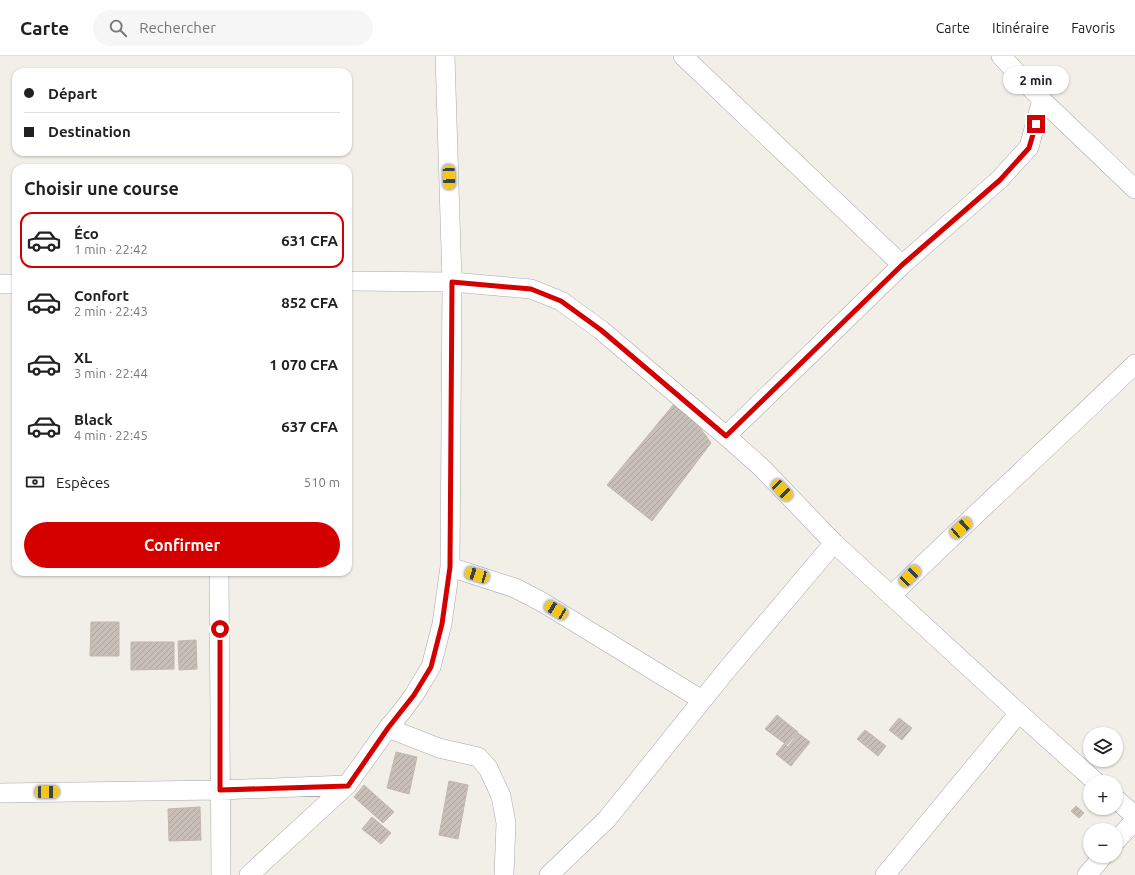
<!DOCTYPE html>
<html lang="fr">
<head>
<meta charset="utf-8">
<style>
	:root { --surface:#fff; --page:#f6f6f6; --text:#202124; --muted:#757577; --line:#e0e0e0; --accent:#d40000 }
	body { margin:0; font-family:Ubuntu,sans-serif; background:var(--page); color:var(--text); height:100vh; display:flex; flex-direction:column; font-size:15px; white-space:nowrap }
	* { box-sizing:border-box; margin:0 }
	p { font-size:13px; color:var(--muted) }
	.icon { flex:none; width:22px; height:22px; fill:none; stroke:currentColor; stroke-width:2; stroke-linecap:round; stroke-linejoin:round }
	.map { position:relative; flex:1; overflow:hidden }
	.details { position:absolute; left:12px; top:108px; width:340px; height:412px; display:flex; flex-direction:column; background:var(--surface); border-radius:12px; box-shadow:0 1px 3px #0004 }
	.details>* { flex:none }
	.top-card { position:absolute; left:12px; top:12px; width:340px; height:88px; border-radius:12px; box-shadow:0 1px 3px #0004; display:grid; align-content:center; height:88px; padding:0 12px; background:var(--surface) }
	.fabs { position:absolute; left:1083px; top:671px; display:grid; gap:8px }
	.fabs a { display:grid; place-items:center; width:40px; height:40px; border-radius:50%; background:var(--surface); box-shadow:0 1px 3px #0004; font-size:20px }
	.end { position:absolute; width:18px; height:18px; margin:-9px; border:5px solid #d40000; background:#fff; box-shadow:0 0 0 2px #fff }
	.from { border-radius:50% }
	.bubble { position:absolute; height:28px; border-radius:14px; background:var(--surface); box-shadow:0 1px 3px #0004; font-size:13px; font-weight:600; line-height:28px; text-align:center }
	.car { position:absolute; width:12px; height:24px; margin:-12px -6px; border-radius:5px; box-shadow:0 0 3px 1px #0007; background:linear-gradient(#f5c518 24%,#345 0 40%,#f5c518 0 76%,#345 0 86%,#f5c518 0) }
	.top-card b { display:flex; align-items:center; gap:14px; height:38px; font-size:15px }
	.top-card b+b { border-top:1px solid var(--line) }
	.top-card i { width:10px; height:10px; background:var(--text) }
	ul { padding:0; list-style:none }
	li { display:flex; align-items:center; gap:12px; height:56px; margin:0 8px 6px; padding:0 4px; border:2px solid transparent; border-radius:12px }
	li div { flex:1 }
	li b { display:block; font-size:15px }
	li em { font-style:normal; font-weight:600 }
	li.active { border-color:var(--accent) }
	li>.icon { width:36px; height:36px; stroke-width:1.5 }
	h2 { padding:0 12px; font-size:18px; line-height:48px }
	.pay { display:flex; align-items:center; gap:10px; height:44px; padding:0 12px; font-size:15px }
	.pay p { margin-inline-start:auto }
	.primary-button { display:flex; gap:8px; margin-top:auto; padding:8px 12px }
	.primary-button a { flex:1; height:46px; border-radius:24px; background:var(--accent); color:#fff; font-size:16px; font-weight:600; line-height:46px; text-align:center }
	header { display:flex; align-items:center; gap:24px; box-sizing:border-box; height:56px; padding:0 20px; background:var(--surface); border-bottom:1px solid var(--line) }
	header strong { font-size:19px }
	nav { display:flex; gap:22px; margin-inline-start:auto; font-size:14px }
	.search { width:280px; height:36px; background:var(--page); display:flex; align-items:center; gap:10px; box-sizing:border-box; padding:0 14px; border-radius:22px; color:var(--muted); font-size:15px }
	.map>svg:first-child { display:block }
</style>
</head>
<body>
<header>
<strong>Carte</strong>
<div class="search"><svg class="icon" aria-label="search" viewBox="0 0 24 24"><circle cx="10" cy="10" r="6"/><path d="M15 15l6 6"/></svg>Rechercher</div>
<nav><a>Carte</a><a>Itinéraire</a><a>Favoris</a></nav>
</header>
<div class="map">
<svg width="1135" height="819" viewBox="0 0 1135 819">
	<defs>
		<pattern id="building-hatch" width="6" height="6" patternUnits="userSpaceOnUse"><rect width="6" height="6" fill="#c7bfb8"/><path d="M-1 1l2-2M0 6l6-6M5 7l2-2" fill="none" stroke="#aba49e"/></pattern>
	</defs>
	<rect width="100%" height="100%" fill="#f2efe9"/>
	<path fill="url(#building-hatch)" stroke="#c4b6ab" d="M679,342L711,387L652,465L607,429Z
		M91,566H119V600H90Z
		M196,584L197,613L179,614L178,585Z
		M131,586H174V613L131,614Z
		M777,659L798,676L787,689L765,673Z
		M899,662L912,672L902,684L889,674Z
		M865,674L886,690L878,700L857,683Z
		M798,677L810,686L791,710L776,698L784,688L788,691Z
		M396,696L417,701L409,738L387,732Z
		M449,725L468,729L458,783L439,779Z
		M364,729L394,756L383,767L354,741Z
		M1076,750L1084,757L1079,762L1071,755Z
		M200,751L201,784L169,785L168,753Z
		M372,761L391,777L381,788L362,773Z"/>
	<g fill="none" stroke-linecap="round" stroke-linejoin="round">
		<g stroke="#a9a9a9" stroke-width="20">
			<path id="minor" d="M683,0L902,209
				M1001,0L1042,44L1135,133
				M348,225L452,226L531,233L561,245L601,274L726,380L762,412L834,487L1019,657L1096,726
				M0,228H16
				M726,380L902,209L999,124L1029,91L1042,44
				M450,511L515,532L542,546L702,644
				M219,516L221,819
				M891,540C971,461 1054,386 1135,308
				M388,672L439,692L478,701L488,712L501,740L506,767L504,819
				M0,737L220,734L347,729
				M1116,743L1135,760
				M1116,785L1135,764
				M249,819L347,729L388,672L403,654L414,639L431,611L442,568L450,511L452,226L445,0
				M549,819L607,763L725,616L834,487
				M885,819L1019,657
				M1087,819L1103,800"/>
		</g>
		<use href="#minor" stroke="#fff" stroke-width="19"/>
	</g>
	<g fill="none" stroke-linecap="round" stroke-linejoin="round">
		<path stroke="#d40000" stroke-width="5" d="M220,573V734L348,730L388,672L414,639L431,611L442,568L450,511L452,226L531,233L561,245L601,274L726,380L902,209L1000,124L1029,92L1036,68"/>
	</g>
</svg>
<div class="fabs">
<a><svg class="icon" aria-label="layers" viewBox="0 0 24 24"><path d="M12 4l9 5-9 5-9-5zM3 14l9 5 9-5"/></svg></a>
<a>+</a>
<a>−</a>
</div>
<i class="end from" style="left:220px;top:573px"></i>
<i class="end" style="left:1036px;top:68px"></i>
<div class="bubble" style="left:1003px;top:10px;width:66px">2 min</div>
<i class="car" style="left:449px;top:121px;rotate:178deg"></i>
<i class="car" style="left:782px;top:434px;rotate:136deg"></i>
<i class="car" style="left:961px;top:472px;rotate:48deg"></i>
<i class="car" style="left:477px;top:519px;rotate:286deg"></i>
<i class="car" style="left:910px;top:520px;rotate:45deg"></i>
<i class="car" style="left:556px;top:554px;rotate:301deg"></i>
<i class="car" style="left:47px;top:736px;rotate:89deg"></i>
<div class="top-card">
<b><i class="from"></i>Départ</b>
<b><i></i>Destination</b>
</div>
<section class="details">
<h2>Choisir une course</h2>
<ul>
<li class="active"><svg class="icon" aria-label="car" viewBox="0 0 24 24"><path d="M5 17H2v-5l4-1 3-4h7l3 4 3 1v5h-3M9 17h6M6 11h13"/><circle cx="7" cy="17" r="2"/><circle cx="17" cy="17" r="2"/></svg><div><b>Éco</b><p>1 min · 22:42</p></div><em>631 CFA</em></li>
<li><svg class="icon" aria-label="car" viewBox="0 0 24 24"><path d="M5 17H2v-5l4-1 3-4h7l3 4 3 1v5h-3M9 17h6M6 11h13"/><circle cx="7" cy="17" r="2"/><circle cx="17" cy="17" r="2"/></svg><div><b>Confort</b><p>2 min · 22:43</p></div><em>852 CFA</em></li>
<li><svg class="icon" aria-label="car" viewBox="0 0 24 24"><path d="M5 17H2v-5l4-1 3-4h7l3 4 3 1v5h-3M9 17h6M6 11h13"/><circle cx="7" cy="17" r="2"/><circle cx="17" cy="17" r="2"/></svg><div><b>XL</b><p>3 min · 22:44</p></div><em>1 070 CFA</em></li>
<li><svg class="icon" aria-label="car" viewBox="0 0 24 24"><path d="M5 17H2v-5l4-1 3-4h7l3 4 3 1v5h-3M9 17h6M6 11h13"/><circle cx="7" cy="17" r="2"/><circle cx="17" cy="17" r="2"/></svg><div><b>Black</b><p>4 min · 22:45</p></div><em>637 CFA</em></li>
</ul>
<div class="pay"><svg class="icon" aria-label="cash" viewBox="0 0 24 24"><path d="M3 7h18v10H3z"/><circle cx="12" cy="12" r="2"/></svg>Espèces<p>510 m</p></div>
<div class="primary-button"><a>Confirmer</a></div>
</section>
</div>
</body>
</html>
